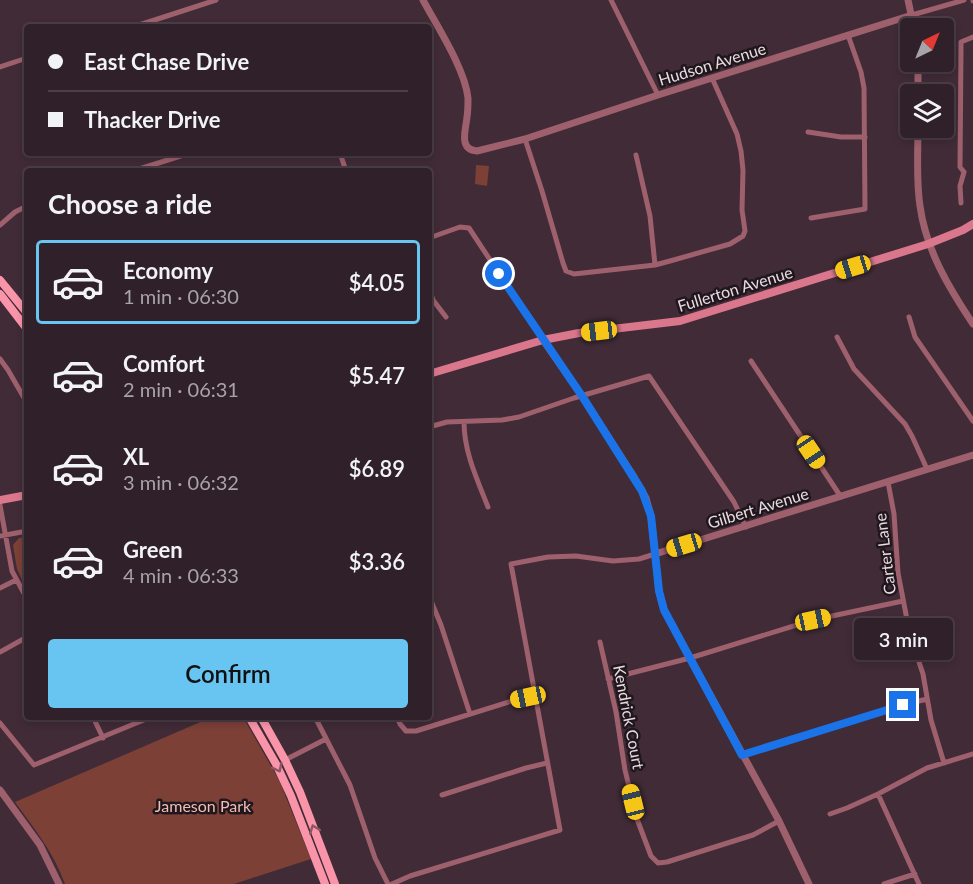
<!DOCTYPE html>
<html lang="en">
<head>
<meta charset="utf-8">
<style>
	:root { --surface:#302029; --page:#3c2d35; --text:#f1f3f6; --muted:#a8a3a8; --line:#4b3e46; --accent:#68c4f0 }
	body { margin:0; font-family:Lato,sans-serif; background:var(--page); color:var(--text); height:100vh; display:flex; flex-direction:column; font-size:22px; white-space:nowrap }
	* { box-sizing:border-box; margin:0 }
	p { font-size:20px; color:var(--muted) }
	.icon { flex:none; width:33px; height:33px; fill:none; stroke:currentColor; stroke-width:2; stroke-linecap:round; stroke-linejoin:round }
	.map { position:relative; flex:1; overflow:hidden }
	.side { position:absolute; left:24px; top:168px; width:408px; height:552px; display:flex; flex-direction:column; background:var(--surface); border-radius:6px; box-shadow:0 3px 9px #0003,0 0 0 2px var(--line) }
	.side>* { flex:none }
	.guide { position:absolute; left:24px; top:24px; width:408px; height:132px; border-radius:6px; box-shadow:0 3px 9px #0003,0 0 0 2px var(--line); display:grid; align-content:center; height:132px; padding:0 24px; background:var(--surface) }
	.needle { width:39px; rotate:43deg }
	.buttons { position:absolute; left:900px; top:18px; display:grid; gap:12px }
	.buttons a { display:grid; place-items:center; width:54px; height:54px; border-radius:6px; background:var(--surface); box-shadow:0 3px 9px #0003,0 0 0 2px var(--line); font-size:30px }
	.end { position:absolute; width:27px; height:27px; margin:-14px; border:8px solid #1a73e8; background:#fff; box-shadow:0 0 0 3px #fff }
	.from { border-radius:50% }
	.bubble { position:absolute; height:42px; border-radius:6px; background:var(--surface); box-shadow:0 3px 9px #0003,0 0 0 2px var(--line); font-size:20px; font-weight:600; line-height:42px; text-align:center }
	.car { position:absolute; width:18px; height:36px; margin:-18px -9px; border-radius:8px; box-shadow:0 0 4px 2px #0007; background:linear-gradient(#f5c518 24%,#345 0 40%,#f5c518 0 76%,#345 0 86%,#f5c518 0) }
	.guide b { display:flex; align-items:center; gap:21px; height:57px; font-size:22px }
	.guide b+b { border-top:2px solid var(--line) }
	.guide i { width:15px; height:15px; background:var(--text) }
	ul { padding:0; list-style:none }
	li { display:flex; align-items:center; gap:18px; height:84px; margin:0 12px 9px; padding:0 12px; border:3px solid transparent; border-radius:6px }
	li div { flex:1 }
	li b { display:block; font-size:22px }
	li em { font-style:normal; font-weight:600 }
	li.current { border-color:var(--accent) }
	li>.icon { width:54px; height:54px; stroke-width:1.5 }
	h2 { padding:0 24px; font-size:27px; line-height:72px }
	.button { display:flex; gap:12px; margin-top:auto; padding:12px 24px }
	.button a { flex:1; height:69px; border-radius:6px; background:var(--accent); color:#111; font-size:24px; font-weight:600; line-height:69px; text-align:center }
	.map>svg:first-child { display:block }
</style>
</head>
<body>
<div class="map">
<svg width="973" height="884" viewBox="0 0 973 884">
	<rect width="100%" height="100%" fill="#402b37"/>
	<path fill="#7c4037" d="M476,165L489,166L487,186L475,184Z
		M27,537V577L22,580L17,569L13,545L19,538Z
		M212,717H243L279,780L311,859L234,884H65C54,853 34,828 15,802Z"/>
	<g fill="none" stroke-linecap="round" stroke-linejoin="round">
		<path stroke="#9e606d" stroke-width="5" d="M611,0L658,95
			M973,0V1
			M912,15L964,0
			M133,27L216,0
			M0,67L27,58
			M808,132L841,137H865
			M525,139L542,191L563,263L566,271L574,274L655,265L670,261L730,244L743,236L745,231L742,210L743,170L741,151L737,134L712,78
			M340,153L346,171
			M636,155L650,216L655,265
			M133,171L190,153
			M964,172L960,167L961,49V42L973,37
			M961,203L960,186L964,172
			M811,218L865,209L864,88L861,72L848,35
			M0,225L15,212L27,206
			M429,238L460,227L469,228L543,340
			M429,288L433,300L446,317
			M909,317L915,337L973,421
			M837,337L854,369L905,424L912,436L927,469
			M0,359L8,370L27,403
			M751,361L841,497
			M464,422C464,452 477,479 488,507
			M429,427L447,422L502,420L519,417L574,398L649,376L734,502L746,527
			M888,482L894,514L898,573L910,635L923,674L931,720L944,763
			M0,505L12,571L27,599
			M0,536L27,531
			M0,588L16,580
			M429,596L441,625L470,714
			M600,642L616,712L625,770L637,819L651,856L658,863L667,862L753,835L779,821
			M0,652L27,637
			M608,679L690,658L813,620L903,601
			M93,717L103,738
			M315,717L350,785L375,858L388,884
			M397,717L400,724L406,731H416L515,700L535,695
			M0,723L34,765L151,717
			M742,755L903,705L927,699
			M285,760L326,739
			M878,794L919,884
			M442,795L526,768L547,763
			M830,814L847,808L878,794L927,768L973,754
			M392,884L410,876L560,830L511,564L548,557L576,556L613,561L639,559L655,554
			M884,884L915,874"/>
		<path stroke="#9e606d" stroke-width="7" d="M423,0C437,26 465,69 468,98C468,104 468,111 467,117C466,129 458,150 477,151L525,139L658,95L912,15
			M908,0L914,28
			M918,62V94
			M918,128C918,154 916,180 920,206C926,250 949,288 973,324
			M543,340L582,396L634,477L646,498L651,516L659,591L664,610L779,821L809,884
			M655,554L973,455
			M0,790L40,845L59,884"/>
		<path stroke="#da778d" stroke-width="8" d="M429,374L543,340L579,333L680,321L928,244L963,230L973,224
			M0,500L27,495"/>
		<path stroke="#fa94a9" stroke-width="8" d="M0,280L27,313
			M0,294L27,329
			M249,717L276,764L291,796L325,884
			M261,717L285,760L300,792L335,884"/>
	</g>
	<defs><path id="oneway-chevron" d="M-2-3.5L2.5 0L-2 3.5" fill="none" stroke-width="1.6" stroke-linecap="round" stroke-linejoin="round" transform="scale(1.5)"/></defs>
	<g stroke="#8d5662">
		<use href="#oneway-chevron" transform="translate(278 768) rotate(63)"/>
		<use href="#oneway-chevron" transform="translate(314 829) rotate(-111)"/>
	</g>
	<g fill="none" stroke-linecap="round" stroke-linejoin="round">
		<path stroke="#1a73e8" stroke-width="8" d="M499,274L582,396L642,491L651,516L659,591L664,610L742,755L903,705"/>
	</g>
	<g text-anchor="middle" stroke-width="5" stroke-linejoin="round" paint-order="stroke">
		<g font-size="16" fill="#e9dbe2" stroke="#20171c">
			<text transform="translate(712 64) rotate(-17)" y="6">Hudson Avenue</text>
			<text transform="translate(735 289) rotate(-17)" y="6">Fullerton Avenue</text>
			<text transform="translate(758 508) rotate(-17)" y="6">Gilbert Avenue</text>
			<text transform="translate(885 554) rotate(-97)" y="6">Carter Lane</text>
			<text transform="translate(629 717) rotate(79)" y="6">Kendrick Court</text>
		</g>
		<g font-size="16" fill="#f0bcb4" stroke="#20171c">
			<text x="203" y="812">Jameson Park</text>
		</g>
	</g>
</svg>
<div class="buttons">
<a><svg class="needle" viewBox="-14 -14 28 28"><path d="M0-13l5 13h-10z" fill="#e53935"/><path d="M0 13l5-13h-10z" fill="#a8a3a8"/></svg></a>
<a><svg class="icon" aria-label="layers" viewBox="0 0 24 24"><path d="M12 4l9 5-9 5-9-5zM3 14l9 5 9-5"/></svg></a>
</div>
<i class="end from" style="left:499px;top:274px"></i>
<i class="end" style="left:903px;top:705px"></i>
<div class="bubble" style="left:854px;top:618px;width:99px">3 min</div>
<i class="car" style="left:853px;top:267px;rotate:253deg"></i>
<i class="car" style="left:599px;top:331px;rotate:263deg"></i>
<i class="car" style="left:811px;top:452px;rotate:146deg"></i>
<i class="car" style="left:684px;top:545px;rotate:253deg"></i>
<i class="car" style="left:813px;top:620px;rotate:78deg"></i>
<i class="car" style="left:528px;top:697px;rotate:258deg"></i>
<i class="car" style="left:633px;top:802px;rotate:346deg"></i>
<div class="guide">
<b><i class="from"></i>East Chase Drive</b>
<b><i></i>Thacker Drive</b>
</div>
<section class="side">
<h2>Choose a ride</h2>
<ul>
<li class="current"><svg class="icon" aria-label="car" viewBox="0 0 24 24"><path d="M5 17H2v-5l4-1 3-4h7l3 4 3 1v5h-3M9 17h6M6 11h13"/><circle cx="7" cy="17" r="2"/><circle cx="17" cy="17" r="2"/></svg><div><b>Economy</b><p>1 min · 06:30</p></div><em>$4.05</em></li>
<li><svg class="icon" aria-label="car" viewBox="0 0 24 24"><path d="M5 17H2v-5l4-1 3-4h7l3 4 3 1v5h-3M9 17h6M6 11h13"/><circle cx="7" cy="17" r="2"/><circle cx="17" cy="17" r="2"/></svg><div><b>Comfort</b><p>2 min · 06:31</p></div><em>$5.47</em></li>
<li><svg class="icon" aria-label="car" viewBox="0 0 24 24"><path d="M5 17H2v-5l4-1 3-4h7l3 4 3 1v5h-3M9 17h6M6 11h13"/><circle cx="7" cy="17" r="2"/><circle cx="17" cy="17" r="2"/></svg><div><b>XL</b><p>3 min · 06:32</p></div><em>$6.89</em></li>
<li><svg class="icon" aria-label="car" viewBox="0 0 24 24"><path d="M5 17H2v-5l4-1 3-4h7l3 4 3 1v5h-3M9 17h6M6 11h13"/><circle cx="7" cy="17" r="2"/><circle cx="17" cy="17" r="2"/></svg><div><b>Green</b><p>4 min · 06:33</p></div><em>$3.36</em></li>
</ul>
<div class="button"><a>Confirm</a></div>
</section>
</div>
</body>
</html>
